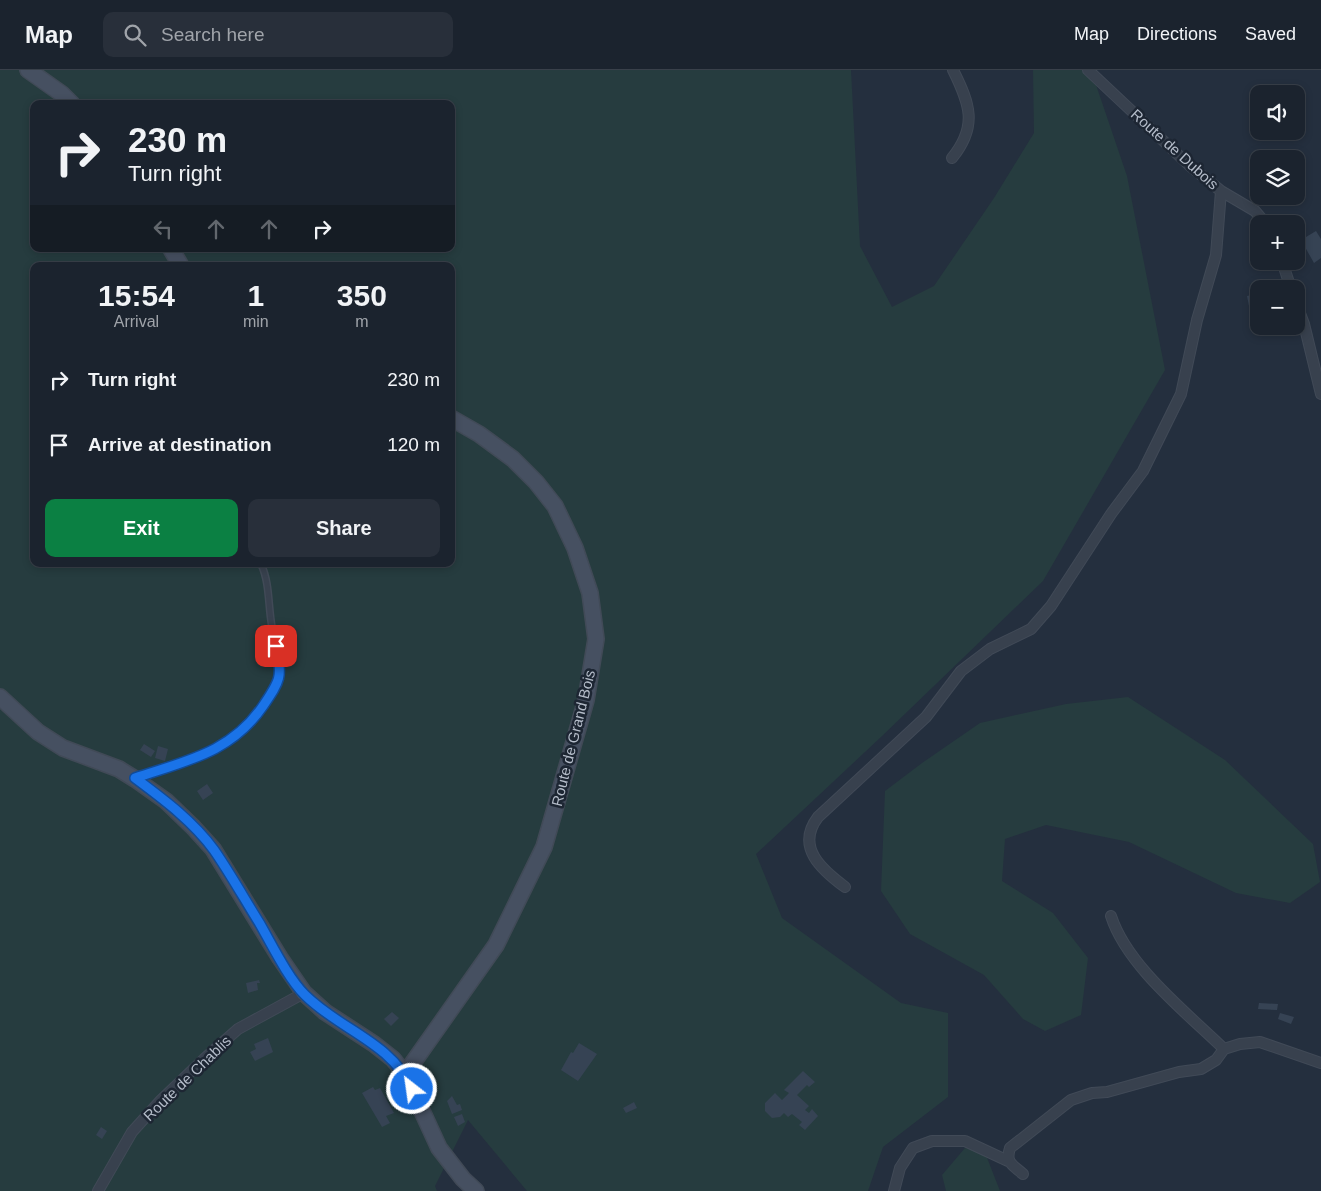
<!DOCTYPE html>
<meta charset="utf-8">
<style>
body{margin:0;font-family:Helvetica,sans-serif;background:#282f3a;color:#f1f3f6;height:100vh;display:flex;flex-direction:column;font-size:19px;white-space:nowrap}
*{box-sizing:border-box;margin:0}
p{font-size:16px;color:#a0a4aa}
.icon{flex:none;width:28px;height:28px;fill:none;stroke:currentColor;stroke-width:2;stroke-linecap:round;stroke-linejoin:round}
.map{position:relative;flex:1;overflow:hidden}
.side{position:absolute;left:30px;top:192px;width:425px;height:305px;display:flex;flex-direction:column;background:#1b232e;border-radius:10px;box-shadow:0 2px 8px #0003,0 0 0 1px #39404a}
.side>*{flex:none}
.top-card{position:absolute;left:30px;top:30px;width:425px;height:152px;border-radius:10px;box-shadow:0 2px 8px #0003,0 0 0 1px #39404a;background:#1b232e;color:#f1f3f6;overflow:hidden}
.controls{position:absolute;left:1250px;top:15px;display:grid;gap:10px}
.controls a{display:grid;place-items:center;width:55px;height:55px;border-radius:10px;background:#1b232e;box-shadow:0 2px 8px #0003,0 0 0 1px #39404a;font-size:25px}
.pin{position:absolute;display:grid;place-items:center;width:42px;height:42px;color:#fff;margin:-21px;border-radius:10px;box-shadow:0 2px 8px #0006}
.me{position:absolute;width:55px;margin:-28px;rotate:330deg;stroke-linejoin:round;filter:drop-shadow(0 0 4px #0008)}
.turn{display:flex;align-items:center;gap:18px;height:105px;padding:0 15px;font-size:22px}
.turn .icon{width:65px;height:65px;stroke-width:2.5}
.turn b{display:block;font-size:35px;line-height:42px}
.lanes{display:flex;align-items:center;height:48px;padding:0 15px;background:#0003;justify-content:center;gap:25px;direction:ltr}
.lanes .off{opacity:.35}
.eta{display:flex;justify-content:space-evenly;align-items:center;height:85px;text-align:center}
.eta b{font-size:30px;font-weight:800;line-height:35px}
.action{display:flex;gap:10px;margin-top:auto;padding:10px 15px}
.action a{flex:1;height:58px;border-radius:10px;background:#0b8043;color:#fff;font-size:20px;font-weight:800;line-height:58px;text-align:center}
.action a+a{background:#282f3a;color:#f1f3f6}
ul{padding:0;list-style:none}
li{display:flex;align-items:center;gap:15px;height:65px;padding:0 15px}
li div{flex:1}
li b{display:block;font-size:19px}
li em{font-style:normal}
header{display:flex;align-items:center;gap:30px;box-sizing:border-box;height:70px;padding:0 25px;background:#1b232e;border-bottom:1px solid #39404a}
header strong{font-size:24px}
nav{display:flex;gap:28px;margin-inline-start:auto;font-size:18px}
.search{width:350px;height:45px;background:#282f3a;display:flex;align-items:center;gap:12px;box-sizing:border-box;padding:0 18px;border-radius:10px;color:#a0a4aa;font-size:19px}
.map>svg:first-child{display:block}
.green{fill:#263c3f;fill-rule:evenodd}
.building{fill:#364354}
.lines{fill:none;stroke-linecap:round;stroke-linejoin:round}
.service-casing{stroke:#414a57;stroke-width:8}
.minor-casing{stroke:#414a57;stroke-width:12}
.secondary-casing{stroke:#414a57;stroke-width:18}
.service{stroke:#38414e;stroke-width:5}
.minor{stroke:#38414e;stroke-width:10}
.secondary{stroke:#465061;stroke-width:15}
.route-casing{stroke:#114b97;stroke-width:12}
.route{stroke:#1a73e8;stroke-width:9}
.labels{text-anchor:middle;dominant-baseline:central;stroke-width:5;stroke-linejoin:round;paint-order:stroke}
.street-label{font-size:15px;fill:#b4bcc9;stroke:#1d2633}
</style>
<header>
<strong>Map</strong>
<div class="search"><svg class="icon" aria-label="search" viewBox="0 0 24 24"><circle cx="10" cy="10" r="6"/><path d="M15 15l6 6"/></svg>Search here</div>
<nav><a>Map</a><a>Directions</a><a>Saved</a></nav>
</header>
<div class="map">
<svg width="1321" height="1121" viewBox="0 0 1321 1121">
<rect width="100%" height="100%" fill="#242f3e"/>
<path class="green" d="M0,0H851L860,176L892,237L934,216L994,128L1034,63L1033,0H1091L1127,106L1165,300L1043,511L881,667L756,784L782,848L901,933L948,943V1027L883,1077L868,1121H527L468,1050L435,1116L437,1121H0ZM34,34H451V179H34ZM34,196H451V494H34Z
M1128,627L1225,690L1313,774L1320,812L1290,833L1236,823L1129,772L1046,755L1005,769L1002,811L1053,843L1088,888L1081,945L1045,961L1023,949L984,905L910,864L881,821L885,721L922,693L980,653L1066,634Z
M965,1078L984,1080L1000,1121H946L942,1105Z"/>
<path class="building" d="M1316,161L1321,169V188L1314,193L1301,170Z
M1257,224L1259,234L1249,236L1247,226Z
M144,674L155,681L151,687L140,680Z
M158,676L168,679L165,691L155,688Z
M207,714L213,723L203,730L197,721Z
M259,910L260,913H257L258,920L248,923L246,913Z
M1259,933L1278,934L1277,940L1258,939Z
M392,942L399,948L391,956L384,949Z
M1280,943L1294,947L1291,954L1278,949Z
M268,968L273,982L255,991L250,982L256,979L254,974Z
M579,973L597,984L578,1011L561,1000L571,982L573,983Z
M803,1001L815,1012L809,1017L807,1015L797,1025L809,1036L805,1040L809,1043L812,1039L818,1046L805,1060L799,1055L802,1052L792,1044L788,1047L784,1043L780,1047L772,1048L765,1041V1033L775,1023L782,1030L789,1023L784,1020Z
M373,1017L375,1020L380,1018L394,1043L386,1046L390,1053L382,1057L362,1023Z
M452,1026L457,1035L460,1034L462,1040L452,1044L447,1031Z
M634,1032L637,1038L626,1043L623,1038Z
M462,1044L465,1052L458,1056L454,1047Z
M101,1057L107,1061L102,1069L96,1065Z"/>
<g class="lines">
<defs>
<path id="service" d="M138,708C192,689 231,682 265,632C273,620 281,610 280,594C280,582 274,569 272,557C268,536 270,513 261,494"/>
<path id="minor" d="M1088,0L1189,95L1221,121L1255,141L1266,154
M952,88C978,56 970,34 953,0
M1282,191L1291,219
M1296,233L1304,254L1321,324
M845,817C822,800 795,777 818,747L926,647L961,601L990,579L1031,559L1051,536L1111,444L1143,401L1181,324L1197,250L1216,185L1221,121
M1111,846C1127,896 1187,943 1224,979
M1023,1104C1013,1095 1005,1093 1010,1078L1071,1030L1092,1023L1107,1022L1179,1002L1201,999L1216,990L1224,979L1240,974L1260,972L1321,993
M98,1121L132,1062L161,1030L204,989L238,959L304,923
M894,1121L900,1098L913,1078L932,1071H965L1008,1091"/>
<path id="secondary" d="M28,0L62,24L72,34
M171,179L181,196
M0,627L38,662L63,678L119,699L135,709L166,731L193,757L213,779L280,888L304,923L325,942L374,974L393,989L405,1004L439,1078L463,1109L476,1121
M405,1004L496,875L544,777L586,630L596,569L590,523L575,478L555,436L536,412L513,389L479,364L451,348"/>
</defs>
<use href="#service" class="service-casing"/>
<use href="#minor" class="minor-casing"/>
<use href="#secondary" class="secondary-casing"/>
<use href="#service" class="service"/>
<use href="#minor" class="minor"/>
<use href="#secondary" class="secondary"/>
</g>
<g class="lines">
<defs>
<path id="route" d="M276,576C283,607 280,611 263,636C231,683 185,691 135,708C163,729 193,751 214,780C230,803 245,830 260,854C272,875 288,908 305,925C340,960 391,972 412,1019"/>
</defs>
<use href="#route" class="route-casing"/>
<use href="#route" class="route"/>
</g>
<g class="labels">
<g class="street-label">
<text transform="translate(1175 79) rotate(42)">Route de Dubois</text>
<text transform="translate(573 668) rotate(-76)">Route de Grand Bois</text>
<text transform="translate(187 1008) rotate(-44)">Route de Chablis</text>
</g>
</g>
</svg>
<div class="controls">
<a><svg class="icon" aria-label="sound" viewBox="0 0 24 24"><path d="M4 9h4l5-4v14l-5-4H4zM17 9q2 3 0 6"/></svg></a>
<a><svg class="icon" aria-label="layers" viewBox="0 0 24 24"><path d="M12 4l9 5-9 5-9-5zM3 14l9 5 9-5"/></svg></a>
<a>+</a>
<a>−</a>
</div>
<div class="pin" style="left:276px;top:576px;background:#d93025"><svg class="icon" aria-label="arrive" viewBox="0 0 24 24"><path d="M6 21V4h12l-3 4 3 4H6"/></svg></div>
<svg class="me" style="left:412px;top:1019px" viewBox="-20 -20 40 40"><circle r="17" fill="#1a73e8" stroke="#fff" stroke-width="3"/><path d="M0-11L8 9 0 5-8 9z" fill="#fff"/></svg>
<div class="top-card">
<div class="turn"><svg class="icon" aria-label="right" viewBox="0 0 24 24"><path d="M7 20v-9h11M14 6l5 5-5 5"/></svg><div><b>230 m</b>Turn right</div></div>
<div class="lanes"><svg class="icon off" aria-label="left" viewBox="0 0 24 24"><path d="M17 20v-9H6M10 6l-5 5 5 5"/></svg><svg class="icon off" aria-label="ahead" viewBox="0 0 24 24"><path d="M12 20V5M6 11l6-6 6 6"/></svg><svg class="icon off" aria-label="ahead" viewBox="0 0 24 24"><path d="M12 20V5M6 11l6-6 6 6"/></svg><svg class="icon" aria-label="right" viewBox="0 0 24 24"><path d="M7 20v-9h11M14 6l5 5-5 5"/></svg></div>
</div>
<section class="side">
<div class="eta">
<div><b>15:54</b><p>Arrival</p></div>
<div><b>1</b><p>min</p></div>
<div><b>350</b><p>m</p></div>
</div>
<ul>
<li><svg class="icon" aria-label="right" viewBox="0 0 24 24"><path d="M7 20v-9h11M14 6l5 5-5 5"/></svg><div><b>Turn right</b></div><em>230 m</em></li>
<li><svg class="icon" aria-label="arrive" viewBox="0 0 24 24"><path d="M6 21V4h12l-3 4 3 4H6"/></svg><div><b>Arrive at destination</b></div><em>120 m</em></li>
</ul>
<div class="action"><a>Exit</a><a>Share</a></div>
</section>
</div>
